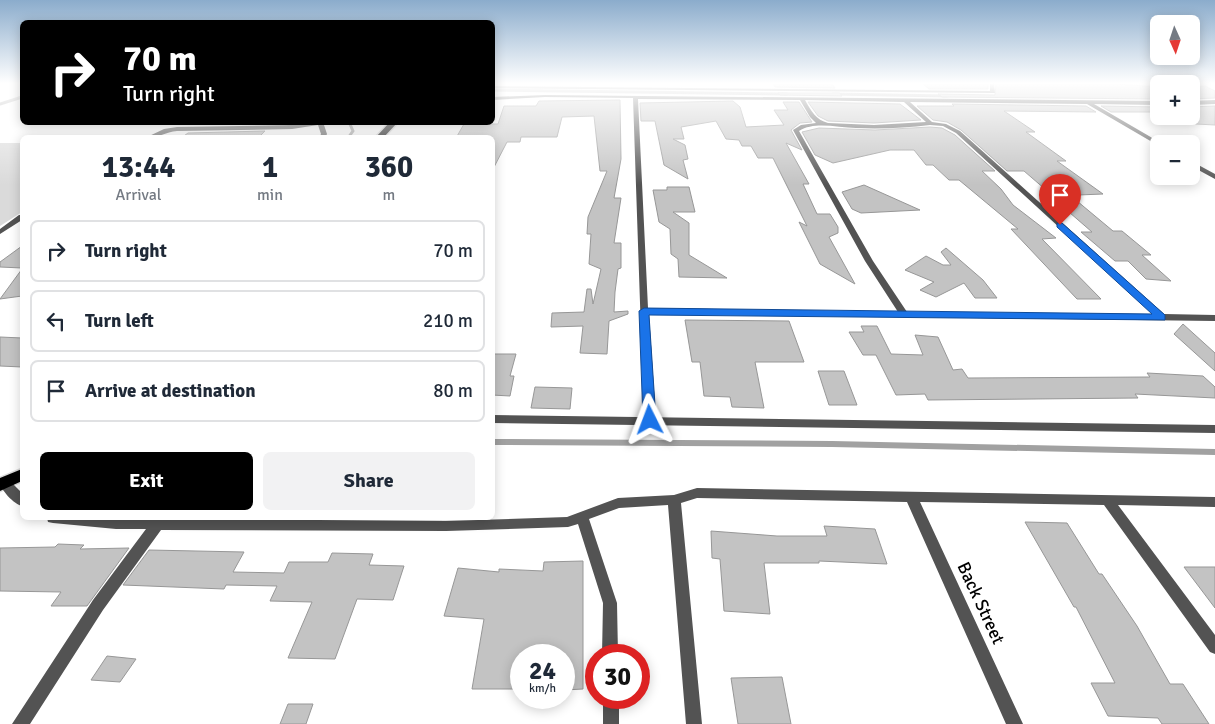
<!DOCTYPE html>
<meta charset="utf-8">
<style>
body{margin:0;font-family:Signika,sans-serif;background:#f2f2f3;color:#1f2937;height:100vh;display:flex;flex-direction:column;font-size:19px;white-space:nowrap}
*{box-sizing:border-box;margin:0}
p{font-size:16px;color:#747a83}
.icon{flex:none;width:28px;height:28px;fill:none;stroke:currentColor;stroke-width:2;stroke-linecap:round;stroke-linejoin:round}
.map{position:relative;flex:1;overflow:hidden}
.details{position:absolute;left:20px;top:135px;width:475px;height:385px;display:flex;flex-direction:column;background:#fff;border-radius:8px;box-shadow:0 2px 12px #0003}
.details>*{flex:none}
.banner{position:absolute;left:20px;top:20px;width:475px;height:105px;border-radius:8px;box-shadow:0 2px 12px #0003;background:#000;color:#fff;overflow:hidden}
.needle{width:32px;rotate:177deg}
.buttons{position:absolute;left:1150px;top:15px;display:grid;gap:10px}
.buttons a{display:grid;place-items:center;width:50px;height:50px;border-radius:8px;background:#fff;box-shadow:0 2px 12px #0003;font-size:25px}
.speed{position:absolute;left:510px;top:644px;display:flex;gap:10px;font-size:25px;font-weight:700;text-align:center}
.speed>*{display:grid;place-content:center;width:65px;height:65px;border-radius:50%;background:#fff;box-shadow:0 2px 12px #0003;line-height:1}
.speed small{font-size:12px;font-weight:400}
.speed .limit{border:8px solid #d22;background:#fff;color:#111}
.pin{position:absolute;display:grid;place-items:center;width:42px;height:42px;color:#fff;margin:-51px -21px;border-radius:50% 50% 50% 0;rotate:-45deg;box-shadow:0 0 5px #0007}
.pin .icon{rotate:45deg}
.me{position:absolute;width:55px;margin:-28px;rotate:357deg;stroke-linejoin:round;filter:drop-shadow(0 0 4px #0008)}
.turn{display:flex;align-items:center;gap:18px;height:105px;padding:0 20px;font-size:22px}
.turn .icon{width:65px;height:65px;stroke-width:2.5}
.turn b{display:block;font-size:35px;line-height:42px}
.eta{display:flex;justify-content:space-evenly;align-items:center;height:85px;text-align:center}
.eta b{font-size:30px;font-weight:700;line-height:35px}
.button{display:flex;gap:10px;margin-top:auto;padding:10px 20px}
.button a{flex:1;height:58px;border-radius:8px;background:#000;color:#fff;font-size:20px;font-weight:700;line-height:58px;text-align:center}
.button a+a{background:#f2f2f3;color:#1f2937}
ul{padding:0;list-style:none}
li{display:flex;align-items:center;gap:15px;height:62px;margin:0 10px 8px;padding:0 10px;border:2px solid #e0e1e3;border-radius:8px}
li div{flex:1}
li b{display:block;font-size:19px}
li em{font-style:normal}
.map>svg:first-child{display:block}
.green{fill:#dadada}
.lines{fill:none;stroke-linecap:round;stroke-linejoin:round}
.stream-far1{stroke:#a1a1a1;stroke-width:3}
.stream{stroke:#a1a1a1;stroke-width:6}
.building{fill:#c3c3c3;stroke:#979797}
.primary-casing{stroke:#dbdbdb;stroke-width:3}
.minor{fill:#535353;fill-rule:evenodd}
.tertiary{fill:#535353;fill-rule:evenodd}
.primary{fill:#000;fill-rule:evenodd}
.route{fill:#1a73e8;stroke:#114b97}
.labels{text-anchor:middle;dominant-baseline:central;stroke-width:5;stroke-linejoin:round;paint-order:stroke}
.near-street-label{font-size:18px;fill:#000;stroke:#fff}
</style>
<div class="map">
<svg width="1215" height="724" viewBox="0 0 1215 724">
<rect width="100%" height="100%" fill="#fff"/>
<path class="green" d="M0,143H22V212L0,226Z"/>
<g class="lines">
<path class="stream-far1" d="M492,90L787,94
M833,94L947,96
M0,104L22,97
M348,138L353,131L349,122"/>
<path class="stream" d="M492,442L832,444L1215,452"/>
</g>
<path class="building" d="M966,83H988V89H929L923,84Z
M996,83H1102L1159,87V99L942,97L938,94L995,95Z
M773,84H832L835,88L775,87Z
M1205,86L1215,91V98L1191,99V87Z
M778,93H840L842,96L780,95Z
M620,100L621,159L614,198H621L614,243H621V268L618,269L615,292L614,312L628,311V314L609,321L607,354L580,353L583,326L551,327L552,313L584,312L587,289H591L593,304L601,269L589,264L591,234H587L588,217L607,171H600L594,116L562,117L557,137H521L520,142H507L492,171V138H456L464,124H498L504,106H536L539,101Z
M733,101L740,107L746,127L784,125L774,110H788L783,102H799L812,122L800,123L791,130L802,150L786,143L809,184H803L817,214H830L838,227V233L829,237L855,284L820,264L799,222L807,226L773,158H758L751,146H742L739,140L726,139L716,121L681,127L684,139H673L685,145L688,159L683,160L688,179L664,165L655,121H641L640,103Z
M808,102L900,104L921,120L874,123L828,121L818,116Z
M952,104L1086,106L1096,112L1004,111L1035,132H1026L1066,161H1057L1103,194L1053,196L1024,171H1007L961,130L947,122L933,120L917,106H954Z
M1101,106L1159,107V112H1111Z
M1215,106V125L1196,124L1191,122V107Z
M930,127L942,128L955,135L995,171H982L1001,189L1013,205L1056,238L1042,239L1101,299H1077L1011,229H1018L959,180H949L933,165H926L914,150H890L833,163L815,155L802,132L819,128L875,130Z
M265,131L258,138H181L188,133Z
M864,185L920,210L861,213L852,209L842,192Z
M667,187H689L695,212H673L689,223V255L727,278L679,277L678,259L671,254L670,229L659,222L653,190H667Z
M1071,196L1113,231H1122L1151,255H1142L1171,281L1146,279L1128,261H1115L1081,232H1092L1062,206Z
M22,246V268L0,267V262Z
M946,248L983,280L997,298H975L964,283L936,297L920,290L934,282L905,270L926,256L943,265H951L941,252Z
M22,269V296L0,299Z
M685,320L789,321L804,362H755L764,408L732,407L730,397L704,396L700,362H692Z
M1183,324L1215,353V371L1174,334Z
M861,326H877L891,354L923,355L915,335L938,337L953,370L962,369L968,378L1150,377L1147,373L1203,376L1215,387V398L1135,394L1138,398L928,400L925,394L896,395L876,355H863L849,332H864Z
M0,337L22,338V367L0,366Z
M492,354H516L510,376H514L510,396L492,395Z
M818,371H844L857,405H829Z
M535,387L572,388L570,409L531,408Z
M1025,522L1067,523L1099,574H1102L1137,626L1170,684H1183L1209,724H1162L1158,718L1108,716L1091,683H1115L1076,607H1074Z
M824,526L875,529L887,564L819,561V563H764L770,614L724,611L720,559L712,558L711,531L777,536H827Z
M58,544L84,545L80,549L129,548L87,606H51L61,592L0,591V548L55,547Z
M149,550L244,552L233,572L284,573L289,562H328L332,553L373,554L369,565L404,566L393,600L357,599L335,659L288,658L312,602L270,601L277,586L226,585L224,589L123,585Z
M583,561V689L564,690V655H521L518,689H472L484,619L444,616L458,568L499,572V569L543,571L544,562Z
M1184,567H1215V608Z
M107,656L136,659L120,682L91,680Z
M782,677L791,724H738L731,678Z
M288,704H313L306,724H280Z"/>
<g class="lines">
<defs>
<path id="primary" d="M390,122H398L383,138H375Z
M22,469V481L0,491V478Z"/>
</defs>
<use href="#primary" class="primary-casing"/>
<path class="minor" d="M990,83H994L995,93L492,88V86L990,91Z
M545,95L1159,101V105L1094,104L1161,143L1159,146L1087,104L910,102L932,122L946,124L960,131L1164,314L1215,315V321L649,314L656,420L654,423H646L644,420L633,98L545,97L492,100V97ZM638,99L800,100L810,117L816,123L801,125L793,130L865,261L898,312L648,308ZM805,100L904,102L926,122L874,125L828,123C816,120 811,111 805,100ZM930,125L943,126L956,133L1154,314L907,312L873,261L799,131C815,121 838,128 856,128C881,129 906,128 930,125Z
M1215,100V104L1191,105V101Z
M311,122H323L327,134L325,138H319L321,134L318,125L292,129L177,131C166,132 157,138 145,138L164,129L177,127L292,125Z
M1191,161L1215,174V179L1191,166Z
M19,215H22V220L0,234V229Z
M5,478L9,480L22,493V506C14,504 0,490 0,481Z
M697,488L1215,497V507L1118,505L1215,635V654L1210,652L1104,505L920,502L1023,724H1006L907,502L697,498L681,503L702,724H686L668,505L619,508L589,519L617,603L618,655H602L603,603L578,524L568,527L446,531L161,530L103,610L30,724H12L93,600L146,529H116L53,523L48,522L47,518L446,521L567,517L618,498L674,495Z
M603,698H619V724H603Z"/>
<path class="tertiary" d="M492,415L1215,425V433L492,423Z"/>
<use href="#primary" class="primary"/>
</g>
<linearGradient id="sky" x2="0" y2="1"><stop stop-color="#8baccc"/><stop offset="0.45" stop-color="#fff"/><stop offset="1" stop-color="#fff" stop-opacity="0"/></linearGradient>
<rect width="1215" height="185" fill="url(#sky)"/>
<path class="route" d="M1057,223H1062L1165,315V320L649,315L656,420L650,424L643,420L639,311L644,308L1152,314L1057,227Z"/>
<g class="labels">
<g class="near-street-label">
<text transform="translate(981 603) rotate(65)">Back Street</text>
</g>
</g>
</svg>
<div class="buttons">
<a><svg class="needle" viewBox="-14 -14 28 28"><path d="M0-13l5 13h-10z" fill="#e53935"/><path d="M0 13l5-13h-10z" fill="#747a83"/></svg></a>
<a>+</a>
<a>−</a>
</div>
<div class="speed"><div>24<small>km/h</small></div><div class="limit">30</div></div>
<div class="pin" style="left:1060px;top:225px;background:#d93025"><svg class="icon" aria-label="arrive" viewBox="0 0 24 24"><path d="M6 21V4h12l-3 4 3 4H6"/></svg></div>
<svg class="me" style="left:650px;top:420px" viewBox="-20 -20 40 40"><path d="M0-17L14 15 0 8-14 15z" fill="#1a73e8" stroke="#fff" stroke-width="4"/></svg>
<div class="banner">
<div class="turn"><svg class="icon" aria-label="right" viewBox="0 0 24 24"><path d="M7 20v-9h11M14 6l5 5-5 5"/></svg><div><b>70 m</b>Turn right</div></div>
</div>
<section class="details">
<div class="eta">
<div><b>13:44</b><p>Arrival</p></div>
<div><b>1</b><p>min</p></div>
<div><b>360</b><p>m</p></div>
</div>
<ul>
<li><svg class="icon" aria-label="right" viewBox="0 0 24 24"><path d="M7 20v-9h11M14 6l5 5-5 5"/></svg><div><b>Turn right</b></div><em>70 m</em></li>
<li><svg class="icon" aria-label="left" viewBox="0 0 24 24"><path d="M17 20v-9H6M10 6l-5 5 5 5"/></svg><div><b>Turn left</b></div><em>210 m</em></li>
<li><svg class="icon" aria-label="arrive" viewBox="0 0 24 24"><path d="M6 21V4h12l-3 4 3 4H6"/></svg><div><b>Arrive at destination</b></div><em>80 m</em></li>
</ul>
<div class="button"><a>Exit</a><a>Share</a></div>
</section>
</div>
